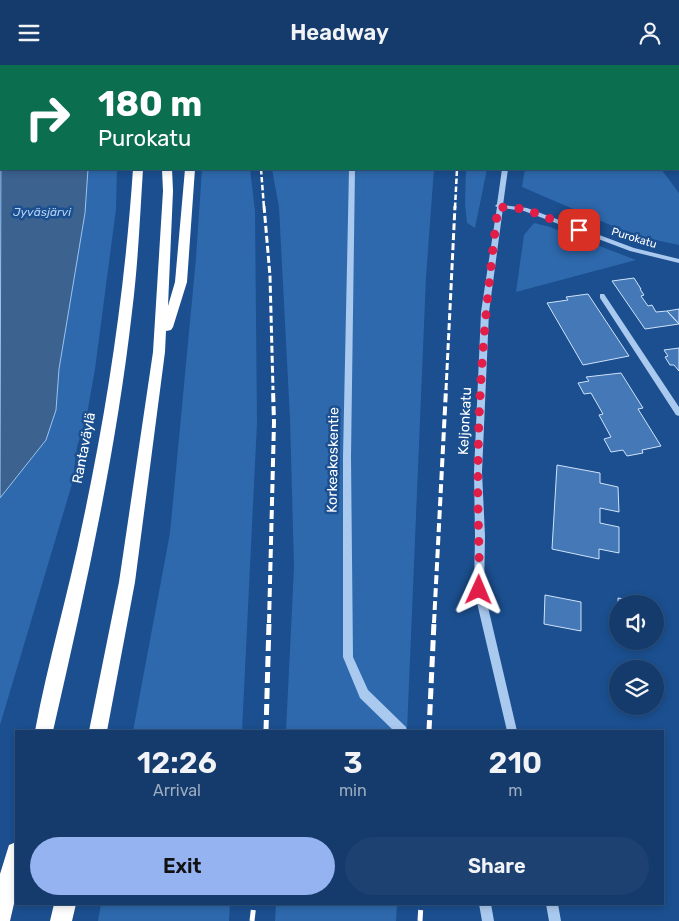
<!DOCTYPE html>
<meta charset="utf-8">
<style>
body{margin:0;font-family:Rubik,sans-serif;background:#1d4271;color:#f1f3f6;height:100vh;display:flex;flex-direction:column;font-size:19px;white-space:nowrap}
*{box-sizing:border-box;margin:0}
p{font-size:16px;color:#9dadc1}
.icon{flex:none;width:28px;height:28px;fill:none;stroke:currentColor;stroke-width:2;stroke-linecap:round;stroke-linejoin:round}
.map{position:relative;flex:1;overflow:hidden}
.details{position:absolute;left:15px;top:665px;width:649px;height:175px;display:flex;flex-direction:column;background:#143b6b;border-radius:0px;box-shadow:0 2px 8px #0003,0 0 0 1px #33557e}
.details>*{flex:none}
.banner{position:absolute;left:0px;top:0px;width:680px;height:105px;box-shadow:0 2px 8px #0003,0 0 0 1px #33557e;background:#0b6e4f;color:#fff;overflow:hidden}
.fabs{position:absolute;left:609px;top:530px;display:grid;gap:10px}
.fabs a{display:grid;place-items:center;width:55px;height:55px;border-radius:50%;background:#143b6b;box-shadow:0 2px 8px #0003,0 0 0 1px #33557e;font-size:25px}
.pin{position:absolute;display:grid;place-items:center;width:42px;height:42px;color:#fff;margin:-21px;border-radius:10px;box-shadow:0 2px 8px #0006}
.me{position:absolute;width:55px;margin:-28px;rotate:1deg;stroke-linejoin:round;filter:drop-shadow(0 0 4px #0008)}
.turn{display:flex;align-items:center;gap:18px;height:105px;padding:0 15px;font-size:22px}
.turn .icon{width:65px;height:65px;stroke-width:2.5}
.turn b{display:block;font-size:35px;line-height:42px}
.eta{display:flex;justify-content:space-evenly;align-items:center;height:85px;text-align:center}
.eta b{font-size:30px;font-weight:600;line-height:35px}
.primary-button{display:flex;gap:10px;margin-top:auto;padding:10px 15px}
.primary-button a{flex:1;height:58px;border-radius:30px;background:#95b2f1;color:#111;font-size:20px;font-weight:600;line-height:58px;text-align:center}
.primary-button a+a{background:#1d4271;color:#f1f3f6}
header{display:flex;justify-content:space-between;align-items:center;height:65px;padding:0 15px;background:#143b6b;font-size:22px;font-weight:600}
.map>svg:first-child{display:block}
.green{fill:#2e69ad}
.water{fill:#3c6290;stroke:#9cc4f0}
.building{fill:#4478b7;stroke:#cfe3fa}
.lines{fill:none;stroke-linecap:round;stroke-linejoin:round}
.minor{fill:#a9c9ee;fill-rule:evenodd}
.highway{fill:#fff;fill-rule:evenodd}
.rail-far3{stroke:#fff;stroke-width:2.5;stroke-dasharray:5.5 2.5;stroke-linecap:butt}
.rail-far2{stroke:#fff;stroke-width:3;stroke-dasharray:7 3;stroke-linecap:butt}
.rail-far1{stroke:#fff;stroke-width:4;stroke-dasharray:9 4;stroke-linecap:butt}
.rail{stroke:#fff;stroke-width:5;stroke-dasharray:11 5;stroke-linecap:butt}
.route{stroke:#e11d48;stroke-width:9;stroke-dasharray:0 16.2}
.labels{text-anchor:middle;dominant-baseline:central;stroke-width:5;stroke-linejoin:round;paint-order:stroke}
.far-street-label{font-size:11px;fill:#fff;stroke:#1b4f8f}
.far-water-label{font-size:12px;font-style:italic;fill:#b5d3f5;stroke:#1b4f8f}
.street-label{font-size:14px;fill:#fff;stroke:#1b4f8f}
</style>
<header><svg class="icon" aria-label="menu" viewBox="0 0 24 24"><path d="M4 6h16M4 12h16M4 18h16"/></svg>Headway<svg class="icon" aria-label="person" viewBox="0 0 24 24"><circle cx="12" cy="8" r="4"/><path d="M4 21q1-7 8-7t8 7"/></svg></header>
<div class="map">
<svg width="679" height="856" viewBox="0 0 679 856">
<rect width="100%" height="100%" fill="#1b4f8f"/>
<path class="green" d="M251,0H443V1Z
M88,104H117L116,144L95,304L87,349L77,382L72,419L0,660V433L46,375L56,345L59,304L85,148Z
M202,104H250L255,146L257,358L242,666H133L170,468L196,193Z
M272,104H434L426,212L407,666H286L294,502L290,354L279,142Z
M466,104H487L475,163L467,158L465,139Z
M525,104H661L679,128V180L636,171L522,122Z
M534,158L550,162L636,195L516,227L524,170Z
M101,839H230L229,856H98Z
M276,839H397L396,856H275Z"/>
<path class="water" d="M1,58V104H88L85,148L59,304L56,345L46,375L0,433Z"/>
<path class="building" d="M634,213L641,224H640L644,230L641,231L648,241L652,240L656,247L667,246L679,259L645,264L612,216Z
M588,229L629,291L583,300L547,238L568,235L566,232Z
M679,244V259L667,246Z
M679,283V306L674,300H670L665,292L668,291L664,285Z
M621,308L643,343L638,344L661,381L642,385L643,388L627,391L623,385L611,387L604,374L611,372L599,350L603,349L591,328L584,329L578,318L589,316L586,312Z
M557,400L600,408V418L618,422L619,447L600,443V458L619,462V488L599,484V494L552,484Z
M545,530L581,537V566L544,559Z
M618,533L642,537V539H618Z"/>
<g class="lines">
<path class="minor" d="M353,0H357V1H353Z
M521,0H525V1H521Z
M349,104H355L351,392L353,592L368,625L406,662L407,666H394L360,633L343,592V392Z
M502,104H508L503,140L527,143L634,183L679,194V198L630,186L524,146L503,143L489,247L482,407L485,471L484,525L517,666H507L474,525L475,471L474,407L481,247L497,142L495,141L497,139Z
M600,229H604L679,342V351L676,350L600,233Z
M479,839H491L494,856H482Z
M546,839H558L561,856H549Z"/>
<path class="highway" d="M115,0H123L124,1H116Z
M133,0H141V1H133Z
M158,0H166V1H158Z
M198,0H206V1H198Z
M133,104H143C140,152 138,199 132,247C116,388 85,527 53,666H35C48,596 69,526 83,456C108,339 125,223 133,104Z
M162,104H172L173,126L168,241L175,217L185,104H195L187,217L173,262L171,265L166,266L165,287L135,517L107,666H89L119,517L153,287L163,126Z
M16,777V830L10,856H0V809L9,780Z
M54,839H76L72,856H50Z"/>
<path class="rail-far3" d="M261,104L264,143
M455,143L457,104"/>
<path class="rail-far2" d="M264,141L270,211L273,325
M446,325L455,141"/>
<path class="rail-far1" d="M269,558L274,357L273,324
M434,558L446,324"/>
<path class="rail" d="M266,666L269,557
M429,666L434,557
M252,856L254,839
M420,856L421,839"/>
</g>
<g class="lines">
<path class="route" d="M479,525C480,485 477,446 478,407C478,318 487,230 498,142L525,144L579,165"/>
</g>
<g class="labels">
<g class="far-street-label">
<text transform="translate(634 173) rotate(17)">Purokatu</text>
</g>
<g class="far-water-label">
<text x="42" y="147">Jyväsjärvi</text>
</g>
<g class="street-label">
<text transform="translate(465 356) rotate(-87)">Keljonkatu</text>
<text transform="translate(84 383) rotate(-79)">Rantaväylä</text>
<text transform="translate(333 395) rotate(-89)">Korkeakoskentie</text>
</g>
</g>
</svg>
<div class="fabs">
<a><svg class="icon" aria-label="sound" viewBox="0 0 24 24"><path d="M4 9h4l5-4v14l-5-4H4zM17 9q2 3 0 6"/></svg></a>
<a><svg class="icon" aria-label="layers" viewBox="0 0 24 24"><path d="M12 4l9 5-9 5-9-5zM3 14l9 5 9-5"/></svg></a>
</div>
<div class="pin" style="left:579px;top:165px;background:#d93025"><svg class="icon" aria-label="arrive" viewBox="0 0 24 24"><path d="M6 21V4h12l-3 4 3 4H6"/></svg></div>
<svg class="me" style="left:479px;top:525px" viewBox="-20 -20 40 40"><path d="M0-17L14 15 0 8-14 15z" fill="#e11d48" stroke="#fff" stroke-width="4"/></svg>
<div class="banner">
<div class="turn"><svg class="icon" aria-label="right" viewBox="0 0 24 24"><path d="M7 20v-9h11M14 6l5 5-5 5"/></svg><div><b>180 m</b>Purokatu</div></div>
</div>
<section class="details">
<div class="eta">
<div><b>12:26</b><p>Arrival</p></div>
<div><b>3</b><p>min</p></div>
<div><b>210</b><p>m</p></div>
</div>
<div class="primary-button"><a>Exit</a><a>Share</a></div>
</section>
</div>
